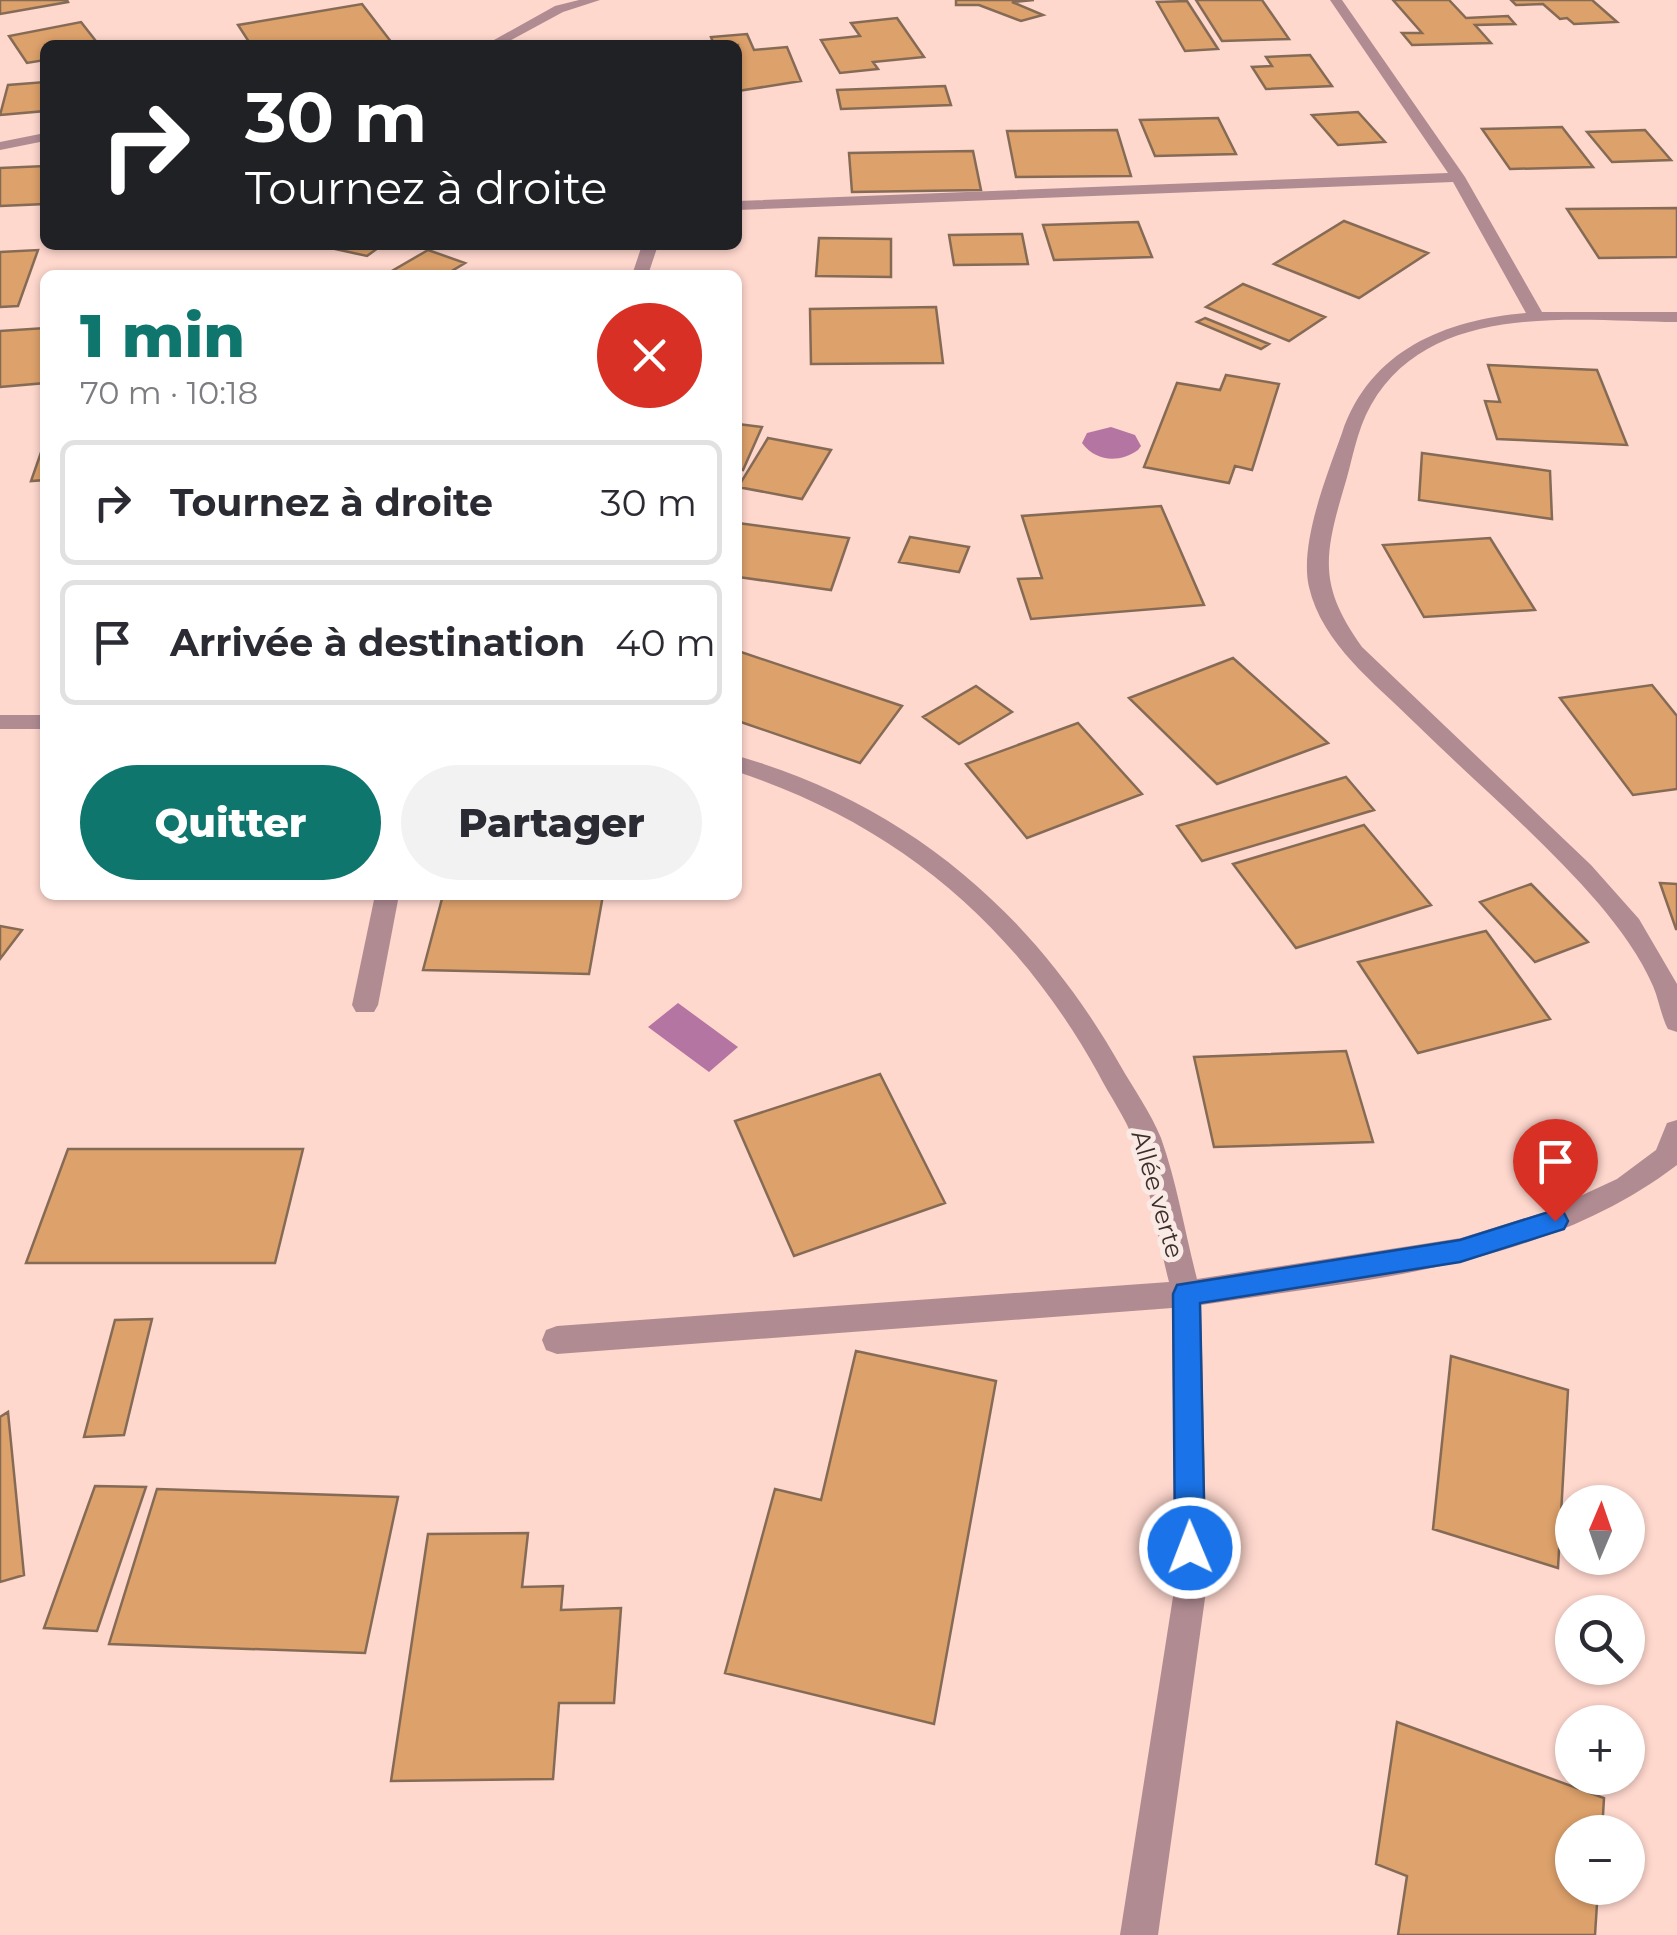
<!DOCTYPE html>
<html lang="fr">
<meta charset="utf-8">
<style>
body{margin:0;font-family:Montserrat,sans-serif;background:#f2f2f3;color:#2b2b33;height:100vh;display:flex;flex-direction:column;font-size:38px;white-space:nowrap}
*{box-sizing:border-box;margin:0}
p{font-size:32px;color:#7c7c81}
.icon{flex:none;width:55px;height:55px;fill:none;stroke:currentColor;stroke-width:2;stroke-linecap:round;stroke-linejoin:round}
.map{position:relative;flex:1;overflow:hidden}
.side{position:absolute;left:40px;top:270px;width:702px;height:630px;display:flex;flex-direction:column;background:#fff;border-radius:15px;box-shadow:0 2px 8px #0004}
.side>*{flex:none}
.banner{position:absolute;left:40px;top:40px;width:702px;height:210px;border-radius:15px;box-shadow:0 2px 8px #0004;background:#202124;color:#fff;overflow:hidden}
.needle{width:65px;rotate:2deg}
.controls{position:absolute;left:1555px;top:1485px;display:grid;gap:20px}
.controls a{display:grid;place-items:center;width:90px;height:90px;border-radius:50%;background:#fff;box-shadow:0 2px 8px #0004;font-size:50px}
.pin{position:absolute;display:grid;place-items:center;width:85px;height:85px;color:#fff;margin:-102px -42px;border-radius:50% 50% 50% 0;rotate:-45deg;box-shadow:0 0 10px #0007}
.pin .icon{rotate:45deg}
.me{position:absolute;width:110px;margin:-55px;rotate:359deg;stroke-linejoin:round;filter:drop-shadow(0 0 8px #0008)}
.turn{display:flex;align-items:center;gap:35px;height:210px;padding:0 40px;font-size:45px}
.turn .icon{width:130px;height:130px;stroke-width:2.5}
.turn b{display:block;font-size:70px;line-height:85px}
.round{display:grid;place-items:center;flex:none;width:105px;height:105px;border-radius:52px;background:#f2f2f3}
.headline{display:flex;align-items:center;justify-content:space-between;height:170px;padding:0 40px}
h1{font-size:60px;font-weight:800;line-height:75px;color:#0f766e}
.action{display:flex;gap:20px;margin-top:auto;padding:20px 40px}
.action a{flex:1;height:115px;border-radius:60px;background:#0f766e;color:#fff;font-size:40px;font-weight:800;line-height:115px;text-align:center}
.action a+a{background:#f2f2f3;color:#2b2b33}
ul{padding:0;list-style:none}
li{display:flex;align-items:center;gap:30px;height:125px;margin:0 20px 15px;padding:0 20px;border:5px solid #e1e1e2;border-radius:15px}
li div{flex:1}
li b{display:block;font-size:38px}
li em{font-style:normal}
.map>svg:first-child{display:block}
.water{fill:#b575a2}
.building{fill:#dda16b;stroke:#856b56;stroke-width:2.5}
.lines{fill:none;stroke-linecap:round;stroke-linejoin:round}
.minor{fill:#b08b92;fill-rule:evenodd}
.route{fill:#1a73e8;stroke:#114b97;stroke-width:2.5}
.labels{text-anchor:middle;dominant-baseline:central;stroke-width:10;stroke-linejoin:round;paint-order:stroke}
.street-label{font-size:25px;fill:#3c2e2a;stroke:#faeae6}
</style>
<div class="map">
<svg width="1677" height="1935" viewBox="0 0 1677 1935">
<rect width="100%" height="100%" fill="#fed7cd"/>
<path class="water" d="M1111,427L1135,435L1141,446L1138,450C1120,463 1096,462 1082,443L1087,433Z
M678,1003L738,1047L709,1072L648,1027Z"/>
<path class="building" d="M0,0H67L68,2L0,14Z
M956,0H1034L1012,2L1043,15L1021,21L979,5H956Z
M1196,0H1262L1289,39L1222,41Z
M1393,0H1449L1466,18L1508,16L1515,24L1475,25L1491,43L1412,45L1402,33H1422Z
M1511,0H1592L1617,22L1574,24L1567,18L1560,19L1543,4L1516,5Z
M1187,1L1218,49L1185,51L1157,2Z
M362,4L392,43L251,45L238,25Z
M897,18L924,57L873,62L878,69L840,73L821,40L860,36L851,23Z
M81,22L99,45H45V60L27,63L9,36Z
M747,34L754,50L787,47L801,81L738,91V45H714L711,37Z
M1310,55L1332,86L1266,89L1252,67L1272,66L1266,57Z
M45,82V111L0,115L8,85Z
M945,86L951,105L841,109L837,90Z
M1358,112L1385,142L1338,145L1312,115Z
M1218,118L1236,154L1155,156L1140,120Z
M1562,127L1593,167L1510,169L1482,129Z
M1117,130L1131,176L1016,177L1007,131Z
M1645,130L1671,160L1612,162L1587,132Z
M973,151L981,190L852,192L849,153Z
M45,166V204L0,206V168Z
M1677,208V257L1599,258L1567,209Z
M1344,221L1428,253L1359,298L1274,264Z
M1138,222L1152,257L1054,260L1043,225Z
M1022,234L1028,264L954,265L949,235Z
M819,238L891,239V277L816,276Z
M317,245H382L367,256Z
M38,250L18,306L0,307V252Z
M428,250L465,263L445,275H385Z
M1243,284L1325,317L1289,341L1206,307Z
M936,307L943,363L811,364L810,309Z
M1205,318L1269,344L1261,349L1197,322Z
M45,328V383L0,387V331Z
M1488,365L1597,370L1627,445L1497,439L1485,401L1500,402Z
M1226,375L1279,384L1252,470L1235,466L1229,483L1144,467L1177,383L1220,390Z
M738,424L762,427L743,470L738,469Z
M768,438L831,450L802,499L738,487Z
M45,441V480L31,481Z
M1422,453L1550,471L1552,519L1419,500Z
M1161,506L1204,605L1031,619L1018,579L1042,578L1022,516Z
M738,523L849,538L831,590L738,577Z
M910,537L969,547L959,572L899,562Z
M1490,538L1535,610L1424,617L1383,545Z
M738,651L902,706L860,763L738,721Z
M1233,658L1328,743L1217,784L1129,698Z
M1652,685L1677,716V789L1633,795L1560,698Z
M976,686L1012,712L959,744L923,717Z
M1078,723L1142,794L1027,838L966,764Z
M1346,777L1374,810L1202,861L1177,826Z
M1364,825L1431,905L1296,948L1233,864Z
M1660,883L1677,884V929H1676Z
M1531,884L1588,942L1535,962L1480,902Z
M443,895H603L589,974L423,970Z
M0,926L22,930L0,959Z
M1486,931L1550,1019L1418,1053L1358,962Z
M1346,1051L1373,1142L1214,1147L1194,1057Z
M880,1074L945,1203L794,1256L735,1121Z
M68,1149H303L275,1263H26Z
M152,1319L124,1435L84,1437L115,1320Z
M856,1351L996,1381L934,1724L725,1673L775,1489L821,1500Z
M1451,1356L1568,1390L1558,1568L1433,1529Z
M8,1412L24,1575L0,1582V1417Z
M95,1486L146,1487L97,1631L44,1628Z
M157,1489L398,1497L365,1653L109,1644Z
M528,1533L522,1587L563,1586L561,1610L621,1608L614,1703H559L553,1779L391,1781L428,1534Z
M1397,1722L1604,1798L1602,1832H1572V1888H1598L1595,1935H1398L1407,1876L1376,1864Z"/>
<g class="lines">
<path class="minor" d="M579,0H600L563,12L502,45H485L555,6Z
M1330,0H1342L1465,177L1542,312H1677V322C1575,321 1431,300 1371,405C1356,431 1352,463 1343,491C1323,559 1320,588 1362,647L1591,865L1639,919L1677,984V1032L1668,1029C1661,1016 1659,1000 1653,986C1640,956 1620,929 1599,904C1543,839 1476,783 1415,723C1376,684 1322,644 1309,587C1299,544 1327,475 1342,433C1370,350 1445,320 1526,313L1453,182L738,210V201L1448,173Z
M45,133V141L0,150V142Z
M642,245H658L648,275H632Z
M0,715H45V729H0Z
M738,756C908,805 1033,912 1120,1065C1133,1088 1151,1113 1161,1138C1177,1183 1185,1233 1197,1279L1461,1238L1548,1211L1617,1179L1656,1150L1667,1123L1677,1120V1165C1540,1269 1364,1279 1201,1305L1207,1584L1158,1935H1120L1175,1584L1172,1308L557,1354L546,1350L542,1340L546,1330L557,1326L1169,1282C1157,1236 1150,1185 1134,1141C1126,1118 1109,1095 1098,1073C1016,925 898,825 738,772Z
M375,895H399L378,1005L374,1012H356L352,1005Z"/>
</g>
<path class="route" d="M1555,1210L1564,1213L1568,1221L1564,1229L1460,1262L1200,1303L1205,1548L1200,1558L1190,1562L1180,1558L1175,1548L1173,1294L1177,1285L1460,1240Z"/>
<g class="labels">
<g class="street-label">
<text transform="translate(1158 1194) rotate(74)">Allée verte</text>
</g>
</g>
</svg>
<div class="controls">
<a><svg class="needle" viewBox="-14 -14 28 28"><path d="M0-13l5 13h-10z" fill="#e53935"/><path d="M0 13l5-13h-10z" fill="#7c7c81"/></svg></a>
<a><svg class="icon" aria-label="search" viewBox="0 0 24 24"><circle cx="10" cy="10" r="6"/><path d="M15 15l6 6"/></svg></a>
<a>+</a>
<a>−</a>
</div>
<div class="pin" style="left:1555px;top:1221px;background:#d93025"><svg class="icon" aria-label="arrive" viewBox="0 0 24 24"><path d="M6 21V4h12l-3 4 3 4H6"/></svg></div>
<svg class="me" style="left:1190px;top:1548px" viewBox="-20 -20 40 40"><circle r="17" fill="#1a73e8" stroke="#fff" stroke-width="3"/><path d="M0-11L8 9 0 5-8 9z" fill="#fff"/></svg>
<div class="banner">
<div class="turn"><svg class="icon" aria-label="right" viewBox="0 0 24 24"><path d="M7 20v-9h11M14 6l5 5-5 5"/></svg><div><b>30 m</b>Tournez à droite</div></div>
</div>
<section class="side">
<div class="headline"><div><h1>1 min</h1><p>70 m · 10:18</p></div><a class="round" style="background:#d93025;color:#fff"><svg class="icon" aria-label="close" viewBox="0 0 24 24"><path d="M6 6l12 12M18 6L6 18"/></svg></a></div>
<ul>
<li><svg class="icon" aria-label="right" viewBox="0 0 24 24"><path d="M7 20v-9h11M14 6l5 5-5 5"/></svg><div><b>Tournez à droite</b></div><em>30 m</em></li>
<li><svg class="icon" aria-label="arrive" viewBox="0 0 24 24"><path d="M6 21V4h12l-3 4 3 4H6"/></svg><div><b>Arrivée à destination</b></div><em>40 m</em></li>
</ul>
<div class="action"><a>Quitter</a><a>Partager</a></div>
</section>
</div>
